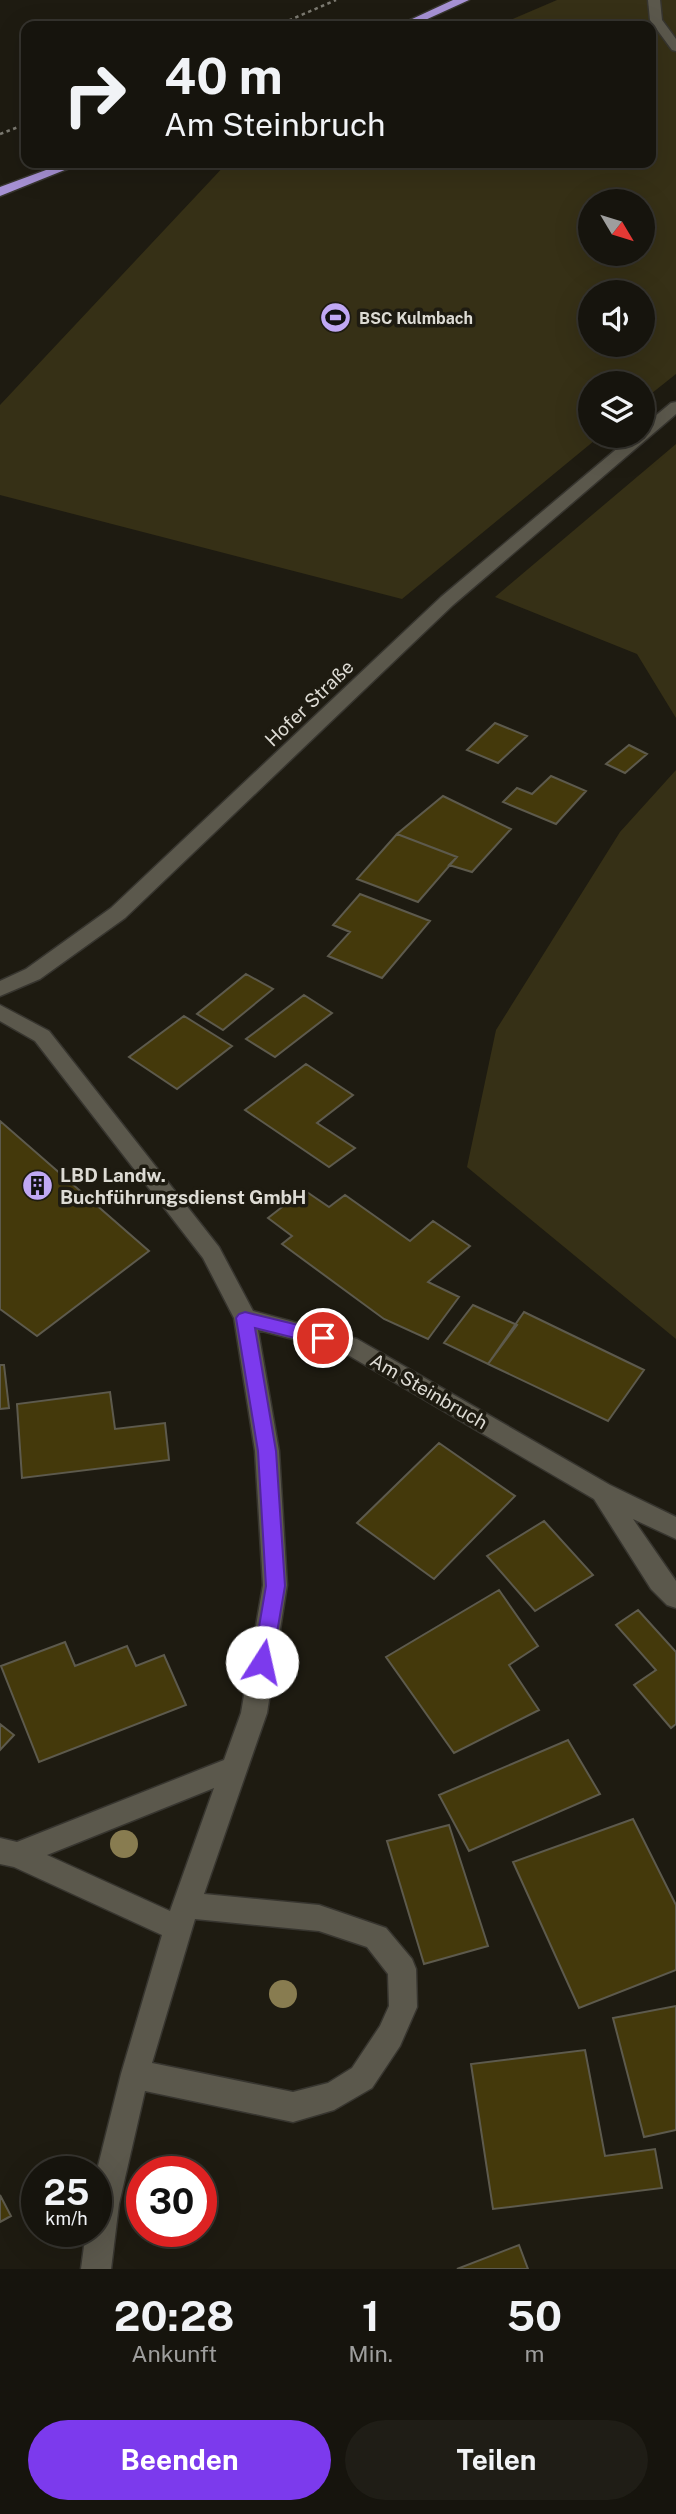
<!DOCTYPE html>
<html lang="de">
<meta charset="utf-8">
<style>
body{margin:0;font-family:"Public Sans",sans-serif;background:#1f1d16;color:#f1f3f6;height:100vh;display:flex;flex-direction:column;font-size:26px;white-space:nowrap}
*{box-sizing:border-box;margin:0}
p{font-size:23px;color:#9e9e9d}
.icon{flex:none;width:38px;height:38px;fill:none;stroke:currentColor;stroke-width:2;stroke-linecap:round;stroke-linejoin:round}
.map{position:relative;height:2269px;overflow:hidden}
.drawer{display:flex;flex-direction:column;background:#16140d;flex:1}
.drawer>*{flex:none}
.guide{position:absolute;left:21px;top:21px;width:635px;height:147px;border-radius:14px;box-shadow:0 7px 28px #0002,0 0 0 2px #35332e;background:#16140d;color:#f1f3f6;overflow:hidden}
.needle{width:46px;rotate:128deg}
.tools{position:absolute;left:578px;top:189px;display:grid;gap:14px}
.tools a{display:grid;place-items:center;width:77px;height:77px;border-radius:50%;background:#16140d;box-shadow:0 7px 28px #0002,0 0 0 2px #35332e;font-size:35px}
.speed{position:absolute;left:21px;top:2156px;display:flex;gap:14px;font-size:35px;font-weight:700;text-align:center}
.speed>*{display:grid;place-content:center;width:91px;height:91px;border-radius:50%;background:#16140d;box-shadow:0 7px 28px #0002,0 0 0 2px #35332e;line-height:1}
.speed small{font-size:18px;font-weight:400}
.speed .limit{border:10px solid #d22;background:#fff;color:#111}
.pin{position:absolute;display:grid;place-items:center;width:60px;height:60px;color:#fff;margin:-30px;border:4px solid #fff;border-radius:50%;box-shadow:0 2px 7px #0007}
.me{position:absolute;width:77px;margin:-38px;rotate:10deg;stroke-linejoin:round;filter:drop-shadow(0 0 5px #0008)}
.turn{display:flex;align-items:center;gap:24px;height:147px;padding:0 28px;font-size:32px}
.turn .icon{width:91px;height:91px;stroke-width:2.5}
.turn b{display:block;font-size:49px;line-height:60px}
.eta{display:flex;justify-content:space-evenly;align-items:center;height:119px;text-align:center}
.eta b{font-size:42px;font-weight:700;line-height:49px}
.action{display:flex;gap:14px;margin-top:auto;padding:14px 28px}
.action a{flex:1;height:80px;border-radius:42px;background:#7c3aed;color:#fff;font-size:28px;font-weight:700;line-height:80px;text-align:center}
.action a+a{background:#1f1d16;color:#f1f3f6}
.map>svg:first-child{display:block}
.green{fill:#363016;fill-rule:evenodd}
.building{fill:#44390b;stroke:#5d5a4d;stroke-width:2}
.lines{fill:none;stroke-linecap:round;stroke-linejoin:round}
.minor-casing{stroke:#37352f;stroke-width:3}
.highway-casing{stroke:#37352f;stroke-width:3}
.path{stroke:#7c7a71;stroke-width:2.5;stroke-dasharray:3.5 3.5;stroke-linecap:butt}
.minor{fill:#5b584c;fill-rule:evenodd}
.highway{fill:#a691d4;fill-rule:evenodd}
.tree{fill:#887c50}
.route{fill:#7c3aed;stroke:#51269a;stroke-width:2}
.labels{text-anchor:middle;dominant-baseline:central;stroke-width:7;stroke-linejoin:round;paint-order:stroke}
.far-poi-label{font-size:16px;font-weight:bold;fill:#dddbd4;stroke:#1e1b11;text-anchor:start}
.street-label{font-size:19px;fill:#dddbd4;stroke:#1e1b11}
.poi-label{font-size:19px;font-weight:bold;fill:#dddbd4;stroke:#1e1b11;text-anchor:start}
</style>
<div class="map">
<svg width="676" height="2269" viewBox="0 0 676 2269">
<rect width="100%" height="100%" fill="#1e1b11"/>
<path class="green" d="M557,0H676V374L642,401V383H590V436H600L402,599L0,495V405L227,163H651V26H496ZM590,201H642V254H590ZM590,292H642V345H590Z
M676,444V718L637,654L495,597Z
M676,770V1339L467,1167L496,1030L620,832Z"/>
<path class="building" d="M495,723L527,736L498,763L467,750Z
M629,745L647,754L625,773L606,764Z
M551,776L586,791L556,824L503,802L517,788L532,794Z
M443,796L511,829L472,872L449,865L457,857L397,834Z
M397,834L457,857L418,902L357,879Z
M360,894L430,921L382,978L328,956L350,932L333,925Z
M246,974L273,989L223,1030L197,1014Z
M304,995L332,1013L275,1057L246,1039Z
M184,1016L232,1046L177,1089L129,1057Z
M306,1064L353,1095L317,1123L355,1148L329,1167L245,1110Z
M0,1121L149,1251L37,1336L0,1309Z
M304,1190L329,1207L345,1195L410,1241L433,1221L470,1246L428,1282L459,1297L428,1339L384,1319L282,1244L292,1236L268,1218Z
M473,1305L517,1325L488,1364L444,1343Z
M524,1312L644,1370L608,1421L488,1364Z
M0,1365H4L9,1408L0,1409Z
M110,1392L115,1429L165,1423L169,1460L22,1478L17,1404Z
M439,1443L515,1496L434,1579L357,1523Z
M544,1521L593,1575L535,1611L487,1556Z
M499,1590L538,1646L509,1665L539,1710L454,1753L386,1657Z
M638,1610L676,1652V1724L671,1728L634,1685L656,1670L616,1625Z
M65,1642L75,1666L127,1646L136,1666L164,1655L186,1705L39,1762L1,1666Z
M0,1724L14,1735L0,1750Z
M568,1740L600,1794L469,1851L439,1795Z
M633,1819L676,1905V1970L579,2008L513,1862Z
M449,1825L488,1946L424,1964L387,1841Z
M676,2006V2130L644,2137L613,2018Z
M585,2050L605,2156L655,2149L662,2188L493,2209L471,2064Z
M0,2195L11,2216L0,2222Z
M519,2245L528,2269H457Z"/>
<g class="lines">
<defs>
<path id="minor" d="M648,0H660L662,20L676,39V51L672,50L650,20Z
M676,402V414L453,605L125,918L40,979L0,996V981L26,969L111,908L441,597L632,436H642V427L671,403Z
M0,1005L49,1031L219,1247L253,1311L357,1339L610,1485L676,1517V1539L633,1519L676,1581V1608L667,1605L651,1589L594,1499L343,1352L258,1330L279,1451L287,1585L267,1713L204,1894L319,1905L386,1928L412,1959L416,1969L417,2007L400,2046L372,2088L334,2110L293,2122L145,2091L119,2204L111,2269H81L86,2231H96V2174L121,2074L162,1935L14,1867L0,1864V1838L17,1842L224,1760L241,1713L263,1585L255,1451L234,1318L203,1258L35,1041L0,1021ZM214,1788L170,1911L47,1855ZM195,1919L319,1931L367,1947L388,1974L389,2006L380,2026L352,2068L328,2083L293,2092L152,2063Z"/>
<path id="highway" d="M453,0H469L412,26H397Z
M65,163H82L0,196V187Z"/>
</defs>
<use href="#minor" class="minor-casing"/>
<use href="#highway" class="highway-casing"/>
<path class="path" d="M276,26L336,0
M0,134L26,124"/>
<use href="#minor" class="minor"/>
<use href="#highway" class="highway"/>
</g>
<g class="tree">
<circle cx="124" cy="1844" r="14"/>
<circle cx="283" cy="1994" r="14"/>
</g>
<path class="route" d="M245,1312L323,1331L329,1333L331,1338L329,1343L323,1345L255,1328L276,1451L285,1586L272,1662L269,1668L262,1670L256,1668L253,1662L266,1586L258,1451L236,1318L239,1314Z"/>
<defs>
<symbol id="stadium-disc" viewBox="-11 -11 22 22"><circle r="9.5" fill="#c0a8f4" stroke="#1e1b11"/><path d="M0-5a6.5 5 0 1 0 0 10a6.5 5 0 1 0 0-10ZM-3.5-1.8h7v3.6h-7Z" fill="#111"/></symbol>
<symbol id="building-disc" viewBox="-11 -11 22 22"><circle r="9.5" fill="#c0a8f4" stroke="#1e1b11"/><path d="M-4-6H4V6H1V3H-1V6H-4ZM-2.5-4.3h1.7v1.8h-1.7ZM.8-4.3h1.7v1.8H.8ZM-2.5-1h1.7V.8h-1.7ZM.8-1h1.7V.8H.8Z" fill="#111"/></symbol>
</defs>
<g fill-rule="evenodd">
<use href="#stadium-disc" x="318" y="300" width="35" height="35"/>
<use href="#building-disc" x="20" y="1168" width="35" height="35"/>
</g>
<g class="labels">
<g class="far-poi-label">
<text x="359" y="318">BSC Kulmbach</text>
</g>
<g class="street-label">
<text transform="translate(309 703) rotate(-44)">Hofer Straße</text>
<text transform="translate(429 1391) rotate(30)">Am Steinbruch</text>
</g>
<g class="poi-label">
<text x="60" y="1175">LBD Landw.<tspan x="60" dy="22">Buchführungsdienst GmbH</tspan></text>
</g>
</g>
</svg>
<div class="tools">
<a><svg class="needle" viewBox="-14 -14 28 28"><path d="M0-13l5 13h-10z" fill="#e53935"/><path d="M0 13l5-13h-10z" fill="#9e9e9d"/></svg></a>
<a><svg class="icon" aria-label="sound" viewBox="0 0 24 24"><path d="M4 9h4l5-4v14l-5-4H4zM17 9q2 3 0 6"/></svg></a>
<a><svg class="icon" aria-label="layers" viewBox="0 0 24 24"><path d="M12 4l9 5-9 5-9-5zM3 14l9 5 9-5"/></svg></a>
</div>
<div class="speed"><div>25<small>km/h</small></div><div class="limit">30</div></div>
<div class="pin" style="left:323px;top:1338px;background:#d93025"><svg class="icon" aria-label="arrive" viewBox="0 0 24 24"><path d="M6 21V4h12l-3 4 3 4H6"/></svg></div>
<svg class="me" style="left:262px;top:1662px" viewBox="-20 -20 40 40"><circle r="19" fill="#fff"/><path d="M0-13L10 11 0 6-10 11z" fill="#7c3aed"/></svg>
<div class="guide">
<div class="turn"><svg class="icon" aria-label="right" viewBox="0 0 24 24"><path d="M7 20v-9h11M14 6l5 5-5 5"/></svg><div><b>40 m</b>Am Steinbruch</div></div>
</div>
</div>
<section class="drawer">
<div class="eta">
<div><b>20:28</b><p>Ankunft</p></div>
<div><b>1</b><p>Min.</p></div>
<div><b>50</b><p>m</p></div>
</div>
<div class="action"><a>Beenden</a><a>Teilen</a></div>
</section>
